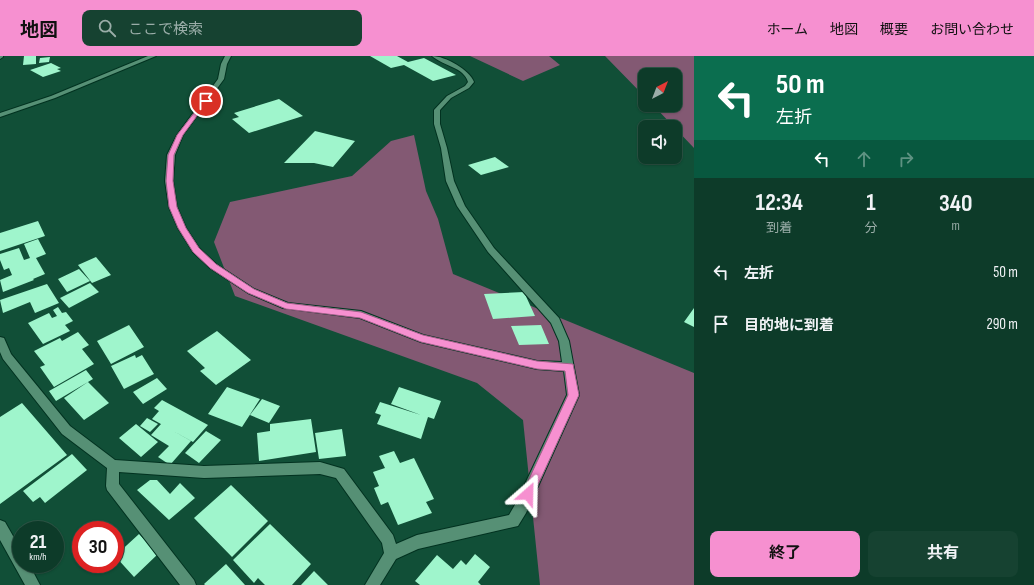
<!DOCTYPE html>
<html lang="ja">
<meta charset="utf-8">
<style>
body{margin:0;font-family:"Sofia Sans Condensed","Noto Sans JP",sans-serif;background:#164231;color:#f1f3f6;height:100vh;display:flex;flex-direction:column;font-size:15px;white-space:nowrap}
*{box-sizing:border-box;margin:0}
p{font-size:13px;color:#9aada8}
.icon{flex:none;width:22px;height:22px;fill:none;stroke:currentColor;stroke-width:2;stroke-linecap:round;stroke-linejoin:round}
.map{position:relative;flex:1;overflow:hidden}
.side{display:flex;flex-direction:column;background:#0d3b29;width:340px}
.side>*{flex:none}
.guide{background:#0b6e4f;color:#fff;overflow:hidden}
.needle{width:26px;rotate:42deg}
.buttons{position:absolute;left:638px;top:12px;display:grid;gap:8px}
.buttons a{display:grid;place-items:center;width:44px;height:44px;border-radius:8px;background:#0d3b29;box-shadow:0 1px 3px #0004,0 0 0 1px #2d5546;font-size:20px}
.speed{position:absolute;left:12px;top:465px;display:flex;gap:8px;font-size:20px;font-weight:700;text-align:center}
.speed>*{display:grid;place-content:center;width:52px;height:52px;border-radius:50%;background:#0d3b29;box-shadow:0 1px 3px #0004,0 0 0 1px #2d5546;line-height:1}
.speed small{font-size:10px;font-weight:400}
.speed .limit{border:6px solid #d22;background:#fff;color:#111}
.pin{position:absolute;display:grid;place-items:center;width:34px;height:34px;color:#fff;margin:-17px;border:2px solid #fff;border-radius:50%;box-shadow:0 1px 4px #0007}
.me{position:absolute;width:44px;margin:-22px;rotate:25deg;stroke-linejoin:round;filter:drop-shadow(0 0 3px #0008)}
.turn{display:flex;align-items:center;gap:14px;height:84px;padding:0 16px;font-size:18px}
.turn .icon{width:52px;height:52px;stroke-width:2.5}
.turn b{display:block;font-size:28px;line-height:34px}
.lanes{display:flex;align-items:center;height:38px;padding:0 16px;background:#0003;justify-content:center;gap:20px;direction:ltr}
.lanes .off{opacity:.35}
.eta{display:flex;justify-content:space-evenly;align-items:center;height:68px;text-align:center}
.eta b{font-size:24px;font-weight:700;line-height:28px}
.primary-button{display:flex;gap:8px;margin-top:auto;padding:8px 16px}
.primary-button a{flex:1;height:46px;border-radius:8px;background:#f690d0;color:#111;font-size:16px;font-weight:700;line-height:46px;text-align:center}
.primary-button a+a{background:#164231;color:#f1f3f6}
ul{padding:0;list-style:none}
li{display:flex;align-items:center;gap:12px;height:52px;padding:0 16px}
li div{flex:1}
li b{display:block;font-size:15px}
li em{font-style:normal}
header{display:flex;align-items:center;gap:24px;box-sizing:border-box;height:56px;padding:0 20px;background:#f690d0;color:#111}
header strong{font-size:19px}
nav{display:flex;gap:22px;margin-inline-start:auto;font-size:14px}
.search{width:280px;height:36px;background:#164231;display:flex;align-items:center;gap:10px;box-sizing:border-box;padding:0 14px;border-radius:8px;color:#9aada8;font-size:15px}
main{display:flex;flex:1;min-height:0}
.map>svg:first-child{display:block}
.green{fill:#835973}
.building{fill:#9ff5cc}
.lines{fill:none;stroke-linecap:round;stroke-linejoin:round}
.minor-casing{stroke:#023220;stroke-width:2}
.minor{fill:#569075;fill-rule:evenodd}
.route{fill:#f690d0;stroke:#a05e87}
</style>
<header>
<strong>地図</strong>
<div class="search"><svg class="icon" aria-label="search" viewBox="0 0 24 24"><circle cx="10" cy="10" r="6"/><path d="M15 15l6 6"/></svg>ここで検索</div>
<nav><a>ホーム</a><a>地図</a><a>概要</a><a>お問い合わせ</a></nav>
</header>
<main>
<div class="map">
<svg width="694" height="529" viewBox="0 0 694 529">
<rect width="100%" height="100%" fill="#114f37"/>
<path class="green" d="M470,0H549L560,9L523,25Z
M605,0H694V92L653,49H675V19H645V41Z
M414,79L426,135L438,163L453,218L694,317V529H540L523,364L477,327L235,240L214,186L230,146L352,120L391,85Z"/>
<path class="building" d="M24,0H36V8L23,9Z
M370,0H397L408,6L424,2L456,19L433,25L404,9L391,12Z
M50,1L49,6L39,7L40,2Z
M51,7L61,12L57,13L61,15L43,21L30,14Z
M279,43L303,60L249,77L232,63L239,61L234,57Z
M315,75L355,85L333,111L314,107H284Z
M495,101L509,111L481,119L468,109Z
M38,165L45,180L0,195V177Z
M38,183L46,198L36,202L45,218L33,223L34,224L3,236L0,224L12,219L9,212L4,214L0,204V198L19,192L24,204L30,202L24,188Z
M96,201L111,219L92,227L78,209Z
M79,213L90,225L67,236L58,223Z
M90,227L99,236L69,252L60,242Z
M47,228L59,247L35,257L30,246L3,257L0,244Z
M524,236L535,260L493,263L484,238Z
M58,251L62,257L66,256L73,265L65,269L70,275L43,288L28,267L49,257L52,262L57,260L53,254Z
M694,252V271L684,266Z
M129,269L144,291L111,308L97,285Z
M541,269L549,288L519,289L511,270Z
M217,275L251,304L216,329L200,315L205,312L187,295Z
M78,276L89,289L82,293L94,308L54,331L40,311L45,309L34,295L60,282L62,285Z
M135,299L136,302L142,299L154,318L124,333L111,310Z
M86,314L93,323L56,345L49,335Z
M157,322L167,333L143,348L133,336Z
M88,326L109,347L84,364L64,342Z
M227,331L260,343L242,371L208,358Z
M399,331L441,345L434,363L428,361L421,383L377,368L381,359L375,357L380,346L421,359L391,348Z
M262,343L280,350L269,367L250,359Z
M162,344L208,369L193,386L152,363L159,355L154,352Z
M22,347L67,399L0,448V361Z
M147,362L158,368L150,376L140,370Z
M311,363L316,396L259,405L257,377L270,375V368Z
M136,368L158,386L141,401L119,382Z
M161,368L191,385L170,409L158,401L169,390L151,379Z
M342,373L346,400L319,403L315,377Z
M206,375L221,384L199,407L185,397Z
M394,395L400,407L414,402L434,443L426,446L432,457L398,469L388,446L381,449L374,432L379,430L373,416L385,412L379,400Z
M72,398L87,414L45,447L40,441L33,446L23,435Z
M150,424H157L170,438L180,427L195,442L169,464L137,434Z
M231,429L268,465L232,501L194,462Z
M270,468L311,508L292,529H265L258,522L254,527L233,504Z
M139,478L158,498L134,521L115,500Z
M475,498L490,511L478,526L481,529H420L415,525L437,499L453,513L461,504L466,509Z
M226,508L245,529H205L204,528Z
M314,515L328,529H301Z"/>
<g class="lines">
<defs>
<path id="minor" d="M0,0H3V1L0,3Z
M148,0H156L55,42L0,61V57L51,40Z
M225,0H231L227,8L224,23L183,79L175,99L173,125L177,151L186,172L199,192L216,208L254,233L288,247L361,255L423,279L537,305L562,306L559,285L551,267L488,196L457,150L446,125L441,92L434,68V54L447,40L465,30L468,26C464,11 443,10 432,0C445,0 470,14 474,26L469,32L451,42L440,54V68L447,92L454,125L465,150L494,192L559,262L569,285L579,339L526,457L518,470L418,493L396,503L380,529H365L384,497L382,487L336,422L320,418L204,422L119,416V428L194,524L196,529H180L107,434L106,430L107,412L62,378L3,303L0,296V281L4,282L11,298L70,370L115,404L204,410L320,406L344,413L393,479L396,488L417,479L509,459L516,447L567,339L564,315L537,313L421,286L360,262L283,252L248,237L210,212L193,196L178,172L169,151L165,125L167,99L177,79L218,23L221,8Z
M0,464L5,466L21,494V508H29L40,529H25L0,484Z"/>
</defs>
<use href="#minor" class="minor-casing"/>
<use href="#minor" class="minor"/>
</g>
<path class="route" d="M204,44L208,45L183,79L174,99L173,125L177,151L186,172L199,192L216,208L254,233L287,247L361,256L423,279L537,305L573,308L579,339L532,442L528,444L523,442L522,438L568,339L565,315L537,313L421,286L360,262L286,253L248,237L210,212L193,196L178,172L169,151L166,125L168,99L177,79Z"/>
</svg>
<div class="buttons">
<a><svg class="needle" viewBox="-14 -14 28 28"><path d="M0-13l5 13h-10z" fill="#e53935"/><path d="M0 13l5-13h-10z" fill="#9aada8"/></svg></a>
<a><svg class="icon" aria-label="sound" viewBox="0 0 24 24"><path d="M4 9h4l5-4v14l-5-4H4zM17 9q2 3 0 6"/></svg></a>
</div>
<div class="speed"><div>21<small>km/h</small></div><div class="limit">30</div></div>
<div class="pin" style="left:206px;top:45px;background:#d93025"><svg class="icon" aria-label="arrive" viewBox="0 0 24 24"><path d="M6 21V4h12l-3 4 3 4H6"/></svg></div>
<svg class="me" style="left:528px;top:438px" viewBox="-20 -20 40 40"><path d="M0-17L14 15 0 8-14 15z" fill="#f690d0" stroke="#fff" stroke-width="4"/></svg>
</div>
<section class="side">
<div class="guide">
<div class="turn"><svg class="icon" aria-label="left" viewBox="0 0 24 24"><path d="M17 20v-9H6M10 6l-5 5 5 5"/></svg><div><b>50 m</b>左折</div></div>
<div class="lanes"><svg class="icon" aria-label="left" viewBox="0 0 24 24"><path d="M17 20v-9H6M10 6l-5 5 5 5"/></svg><svg class="icon off" aria-label="ahead" viewBox="0 0 24 24"><path d="M12 20V5M6 11l6-6 6 6"/></svg><svg class="icon off" aria-label="right" viewBox="0 0 24 24"><path d="M7 20v-9h11M14 6l5 5-5 5"/></svg></div>
</div>
<div class="eta">
<div><b>12:34</b><p>到着</p></div>
<div><b>1</b><p>分</p></div>
<div><b>340</b><p>m</p></div>
</div>
<ul>
<li><svg class="icon" aria-label="left" viewBox="0 0 24 24"><path d="M17 20v-9H6M10 6l-5 5 5 5"/></svg><div><b>左折</b></div><em>50 m</em></li>
<li><svg class="icon" aria-label="arrive" viewBox="0 0 24 24"><path d="M6 21V4h12l-3 4 3 4H6"/></svg><div><b>目的地に到着</b></div><em>290 m</em></li>
</ul>
<div class="primary-button"><a>終了</a><a>共有</a></div>
</section>
</main>
